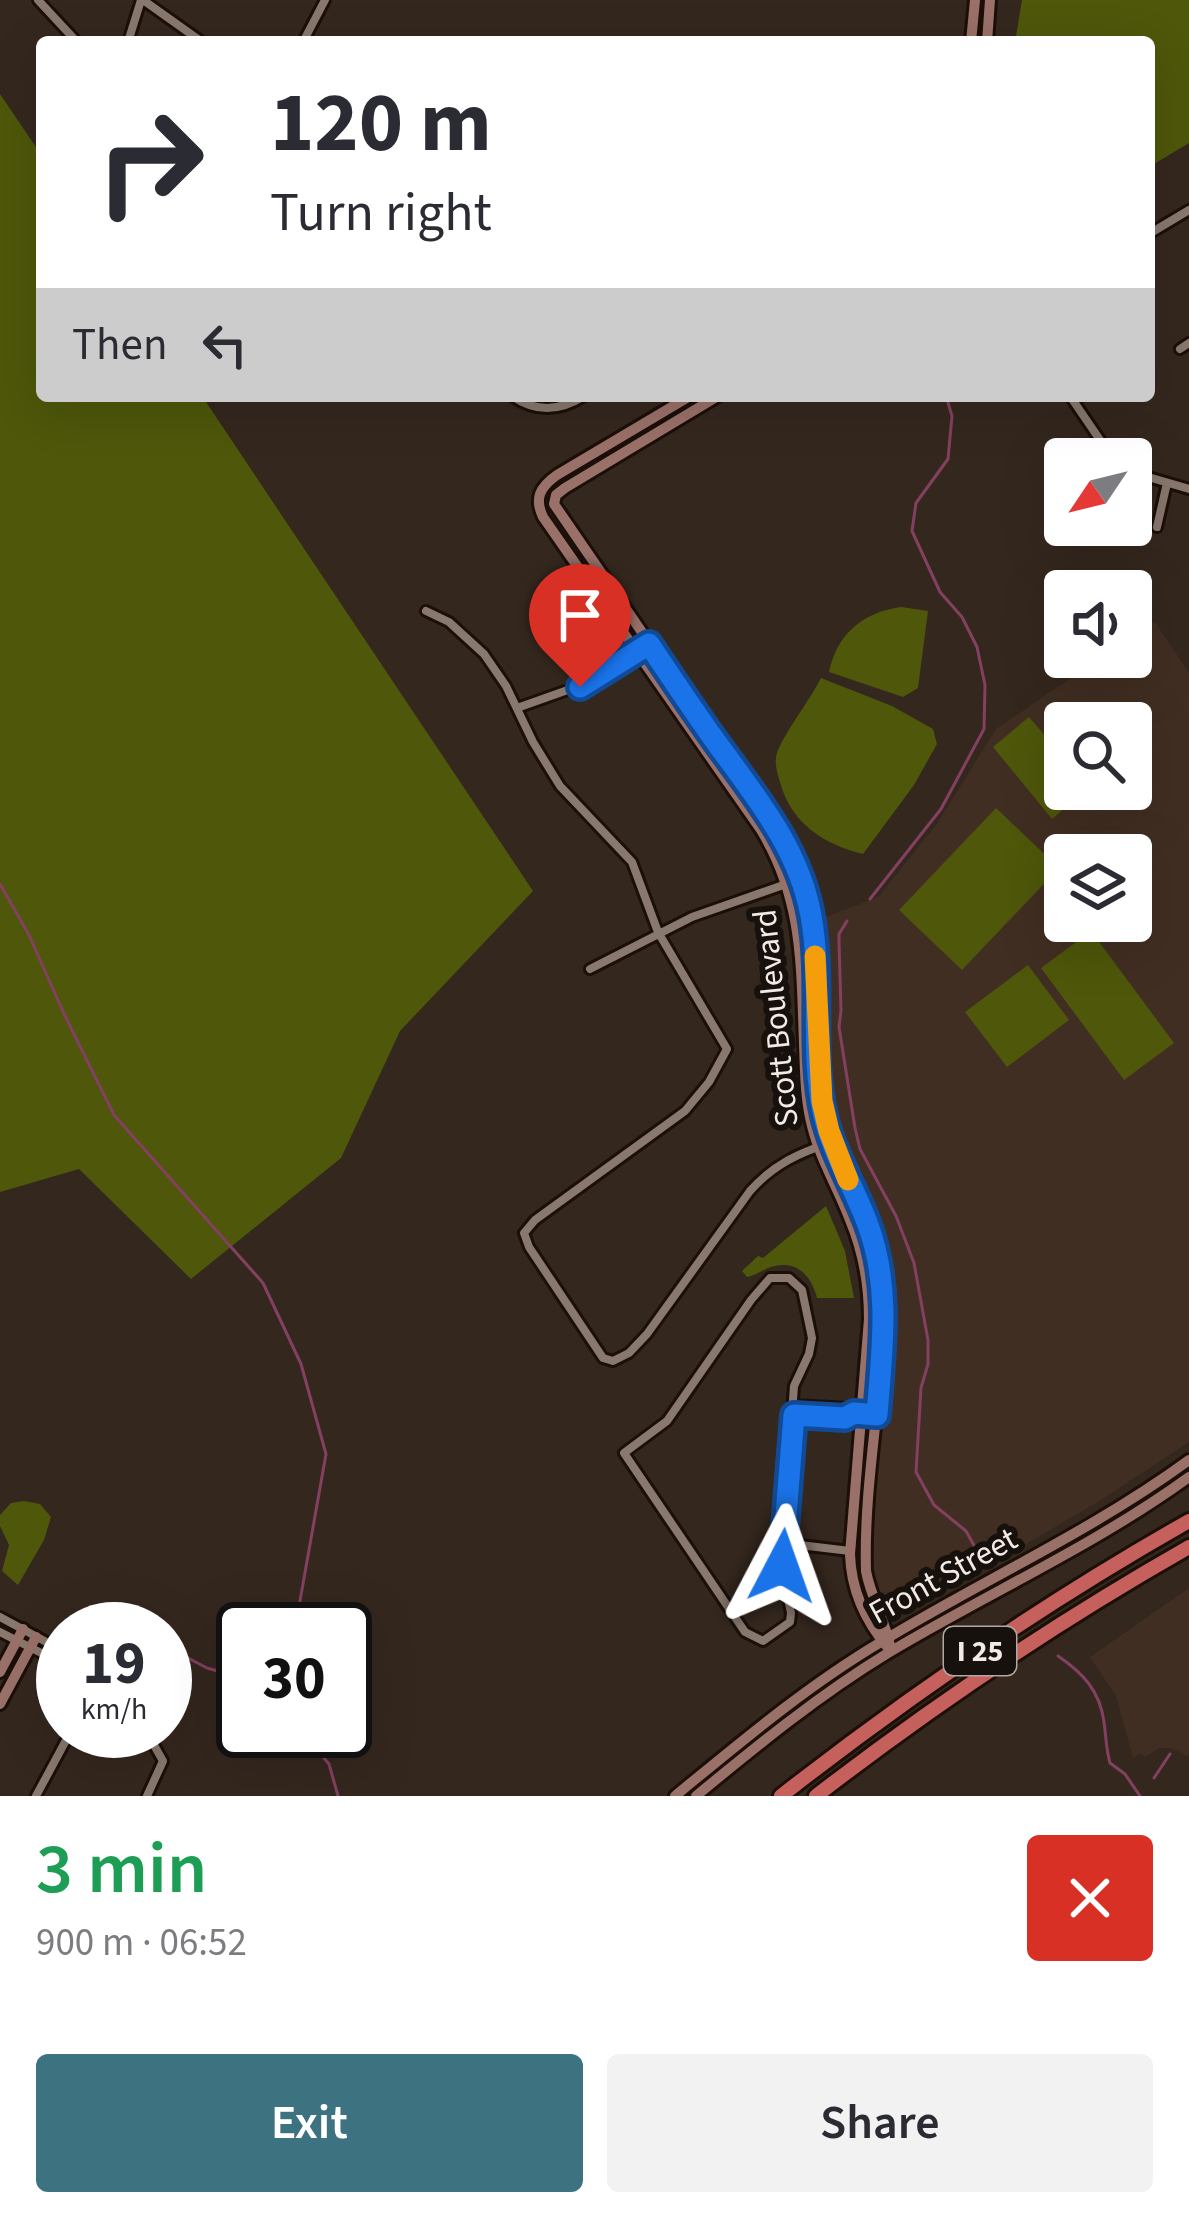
<!DOCTYPE html>
<meta charset="utf-8">
<style>
body{margin:0;font-family:"Source Sans 3",sans-serif;background:#f2f2f3;color:#2b2b33;height:100vh;display:flex;flex-direction:column;font-size:45px;white-space:nowrap}
*{box-sizing:border-box;margin:0}
p{font-size:39px;color:#7c7c81}
.icon{flex:none;width:66px;height:66px;fill:none;stroke:currentColor;stroke-width:2;stroke-linecap:round;stroke-linejoin:round}
.map{position:relative;height:1796px;overflow:hidden}
.details{display:flex;flex-direction:column;background:#fff;flex:1}
.details>*{flex:none}
.banner{position:absolute;left:36px;top:36px;width:1119px;height:366px;border-radius:12px;box-shadow:0 12px 48px #0002;background:#fff;color:#2b2b33;overflow:hidden}
.needle{width:78px;rotate:235deg}
.tools{position:absolute;left:1044px;top:438px;display:grid;gap:24px}
.tools a{display:grid;place-items:center;width:108px;height:108px;border-radius:12px;background:#fff;box-shadow:0 12px 48px #0002;font-size:60px}
.speed{position:absolute;left:36px;top:1602px;display:flex;gap:24px;font-size:60px;font-weight:700;text-align:center}
.speed>*{display:grid;place-content:center;width:156px;height:156px;border-radius:50%;background:#fff;box-shadow:0 12px 48px #0002;line-height:1}
.speed small{font-size:30px;font-weight:400}
.speed .limit{border:6px solid #111;border-radius:18px;background:#fff;color:#111}
.pin{position:absolute;display:grid;place-items:center;width:102px;height:102px;color:#fff;margin:-123px -51px;border-radius:50% 50% 50% 0;rotate:-45deg;box-shadow:0 0 12px #0007}
.pin .icon{rotate:45deg}
.me{position:absolute;width:132px;margin:-66px;rotate:4deg;stroke-linejoin:round;filter:drop-shadow(0 0 9px #0008)}
.turn{display:flex;align-items:center;gap:42px;height:252px;padding:0 36px;font-size:54px}
.turn .icon{width:156px;height:156px;stroke-width:2.5}
.turn b{display:block;font-size:84px;line-height:102px}
.then{display:flex;align-items:center;height:114px;padding:0 36px;background:#0003;gap:24px;font-size:45px}
.round{display:grid;place-items:center;flex:none;width:126px;height:126px;border-radius:12px;background:#f2f2f3}
.head{display:flex;align-items:center;justify-content:space-between;height:204px;padding:0 36px}
h1{font-size:72px;font-weight:600;line-height:90px;color:#1e9e55}
.action{display:flex;gap:24px;margin-top:auto;padding:24px 36px}
.action a{flex:1;height:138px;border-radius:12px;background:#3d7380;color:#fff;font-size:48px;font-weight:600;line-height:138px;text-align:center}
.action a+a{background:#f2f2f3;color:#2b2b33}
.map>svg:first-child{display:block}
.built{fill:#412e22;fill-rule:evenodd}
.green{fill:#4e570a}
.lines{fill:none;stroke-linecap:round;stroke-linejoin:round}
.stream{stroke:#844060;stroke-width:3}
.street-casing{stroke:#1b0f08;stroke-width:14}
.secondary-casing{stroke:#1b0f08;stroke-width:16}
.highway-casing{stroke:#1b0f08;stroke-width:20}
.street{stroke:#88786e;stroke-width:8}
.secondary{stroke:#9a7169;stroke-width:10}
.highway{stroke:#c5605d;stroke-width:14}
.route-casing{stroke:#114b97;stroke-width:30}
.route{stroke:#1a73e8;stroke-width:21}
.slow{stroke:#f59e0b;stroke-width:21}
.labels{text-anchor:middle;dominant-baseline:central;stroke-width:12;stroke-linejoin:round;paint-order:stroke}
.shield{fill:#17110d;stroke:#b1a9a4;stroke-width:3}
.shield-label{font-size:30px;font-weight:bold;fill:#f3eae5}
.street-label{font-size:33px;fill:#f3eae5;stroke:#17110d}
</style>
<div class="map">
<svg width="1189" height="1796" viewBox="0 0 1189 1796">
<rect width="100%" height="100%" fill="#34271e"/>
<path class="built" d="M1155,622L1189,673V1442L1098,1502L914,1609L899,1615L883,1602L870,1565L875,1484L890,1332L888,1273L876,1227L831,1116L827,1089L818,920L878,897L936,825L996,729L1102,657H1131V638ZM1065,723H1131V789H1065ZM1065,855H1131V921H1065Z
M1189,1588V1757L1171,1748H1159L1145,1757L1141,1753L1133,1758L1116,1696L1090,1657Z"/>
<path class="green" d="M1022,0H1189V143L1149,167V42H1015Z
M0,94L42,156V396H202L533,891L400,1031L341,1158L191,1279L79,1169L0,1192Z
M901,607L928,611L918,688L903,697L829,672C837,634 863,612 901,607Z
M821,678L892,706L933,729L937,744L914,785L863,854C823,844 791,823 780,782C777,773 774,762 777,753C784,733 810,700 821,678Z
M1029,717L1059,752L1057,754L1065,763V789H1087L1052,819L993,747Z
M996,808L1059,868L962,970L899,910Z
M1091,931L1174,1043L1124,1080L1041,968Z
M1028,965L1069,1020L1007,1067L965,1012Z
M826,1206L845,1251L854,1298H817C812,1277 798,1261 775,1266C764,1268 758,1275 747,1277L742,1271L758,1256L763,1258Z
M24,1501L40,1504L51,1517L44,1540L18,1585L2,1571L9,1545L0,1526V1515L11,1503Z"/>
<g class="lines">
<path class="stream" d="M0,884L29,935L65,1016L114,1115L263,1283L301,1364L326,1454L295,1629
M870,899L941,809L984,729L985,685L977,647L962,617L940,592L912,531L916,503L948,459L952,416L946,396
M847,921L839,934V942L841,1011L839,1027L855,1128L860,1149L896,1216L914,1263L928,1340V1364L921,1388L916,1472L934,1505L966,1531L986,1567
M76,1629C96,1609 118,1622 141,1629
M165,1646L207,1668L243,1678
M1058,1656C1083,1673 1100,1691 1104,1722C1106,1736 1106,1749 1110,1763L1125,1774L1140,1796
M230,1703L243,1693
M306,1731L313,1745L329,1764L338,1796
M1154,1778L1170,1754"/>
<defs>
<path id="street" d="M38,0L77,42
M143,0L202,42
M128,42L141,0
M303,42L325,0
M1149,234L1189,210
M1180,349L1189,343
M512,396C536,413 560,411 584,396
M1070,396L1113,459
M1131,472L1189,489
M1157,527L1167,483
M426,611L449,622L484,654L506,686L533,742L560,786L632,862L658,932L727,1049L709,1082L685,1111L535,1220L524,1233L529,1247L603,1358L613,1361L629,1353L647,1334L750,1191C774,1164 799,1153 832,1142
M517,708L593,681L649,644
M590,969L692,917L789,883
M770,1278H789L802,1290L812,1338L809,1354L794,1386L781,1566L791,1613L790,1622L763,1641L745,1632L624,1453L667,1421L751,1300Z
M794,1405L848,1408L855,1413L877,1415
M794,1415L845,1418L855,1413
M783,1543L850,1551
M0,1617L63,1651
M0,1632L63,1664
M146,1731L163,1761L147,1796
M36,1796L71,1731"/>
<path id="secondary" d="M971,42L975,0
M987,42L990,0
M690,396L557,475C540,487 534,498 543,517L761,830C803,899 801,965 804,1043C805,1071 805,1099 812,1126C820,1159 838,1188 850,1220C863,1251 869,1285 869,1319L850,1554C851,1591 865,1621 889,1649
M718,396L565,488L556,495L554,504L777,829C830,915 809,1003 821,1097C829,1161 872,1214 881,1278C886,1312 883,1346 880,1379C874,1442 864,1507 866,1571C871,1599 887,1623 891,1651
M0,1672L23,1629
M0,1704L36,1637
M675,1796C742,1741 807,1686 881,1642C983,1580 1092,1531 1189,1460
M696,1796C758,1745 819,1695 888,1653C988,1593 1094,1546 1189,1477"/>
<path id="highway" d="M781,1796C910,1695 1046,1602 1189,1521
M816,1796C935,1704 1059,1621 1189,1547"/>
</defs>
<use href="#street" class="street-casing"/>
<use href="#secondary" class="secondary-casing"/>
<use href="#highway" class="highway-casing"/>
<use href="#street" class="street"/>
<use href="#secondary" class="secondary"/>
<use href="#highway" class="highway"/>
</g>
<g class="lines">
<defs>
<path id="route" d="M580,687L649,644C671,677 693,710 716,742C755,796 799,848 811,916C823,981 809,1051 824,1116C833,1154 855,1189 868,1225C891,1287 882,1351 877,1415L854,1413L845,1418L794,1415L782,1566"/>
</defs>
<use href="#route" class="route-casing"/>
<use href="#route" class="route"/>
<path class="slow" d="M815,956L822,1101L829,1131L848,1180"/>
</g>
<g class="labels">
<rect class="shield" x="944" y="1627" width="72" height="48" rx="9"/>
<g class="shield-label">
<text x="980" y="1651">I 25</text>
</g>
<g class="street-label">
<text transform="translate(776 1018) rotate(-96)">Scott Boulevard</text>
<text transform="translate(943 1576) rotate(-29)">Front Street</text>
</g>
</g>
</svg>
<div class="tools">
<a><svg class="needle" viewBox="-14 -14 28 28"><path d="M0-13l5 13h-10z" fill="#e53935"/><path d="M0 13l5-13h-10z" fill="#7c7c81"/></svg></a>
<a><svg class="icon" aria-label="sound" viewBox="0 0 24 24"><path d="M4 9h4l5-4v14l-5-4H4zM17 9q2 3 0 6"/></svg></a>
<a><svg class="icon" aria-label="search" viewBox="0 0 24 24"><circle cx="10" cy="10" r="6"/><path d="M15 15l6 6"/></svg></a>
<a><svg class="icon" aria-label="layers" viewBox="0 0 24 24"><path d="M12 4l9 5-9 5-9-5zM3 14l9 5 9-5"/></svg></a>
</div>
<div class="speed"><div>19<small>km/h</small></div><div class="limit">30</div></div>
<div class="pin" style="left:580px;top:687px;background:#d93025"><svg class="icon" aria-label="arrive" viewBox="0 0 24 24"><path d="M6 21V4h12l-3 4 3 4H6"/></svg></div>
<svg class="me" style="left:782px;top:1566px" viewBox="-20 -20 40 40"><path d="M0-17L14 15 0 8-14 15z" fill="#1a73e8" stroke="#fff" stroke-width="4"/></svg>
<div class="banner">
<div class="turn"><svg class="icon" aria-label="right" viewBox="0 0 24 24"><path d="M7 20v-9h11M14 6l5 5-5 5"/></svg><div><b>120 m</b>Turn right</div></div>
<div class="then">Then<svg class="icon" aria-label="left" viewBox="0 0 24 24"><path d="M17 20v-9H6M10 6l-5 5 5 5"/></svg></div>
</div>
</div>
<section class="details">
<div class="head"><div><h1>3 min</h1><p>900 m · 06:52</p></div><a class="round" style="background:#d93025;color:#fff"><svg class="icon" aria-label="close" viewBox="0 0 24 24"><path d="M6 6l12 12M18 6L6 18"/></svg></a></div>
<div class="action"><a>Exit</a><a>Share</a></div>
</section>
